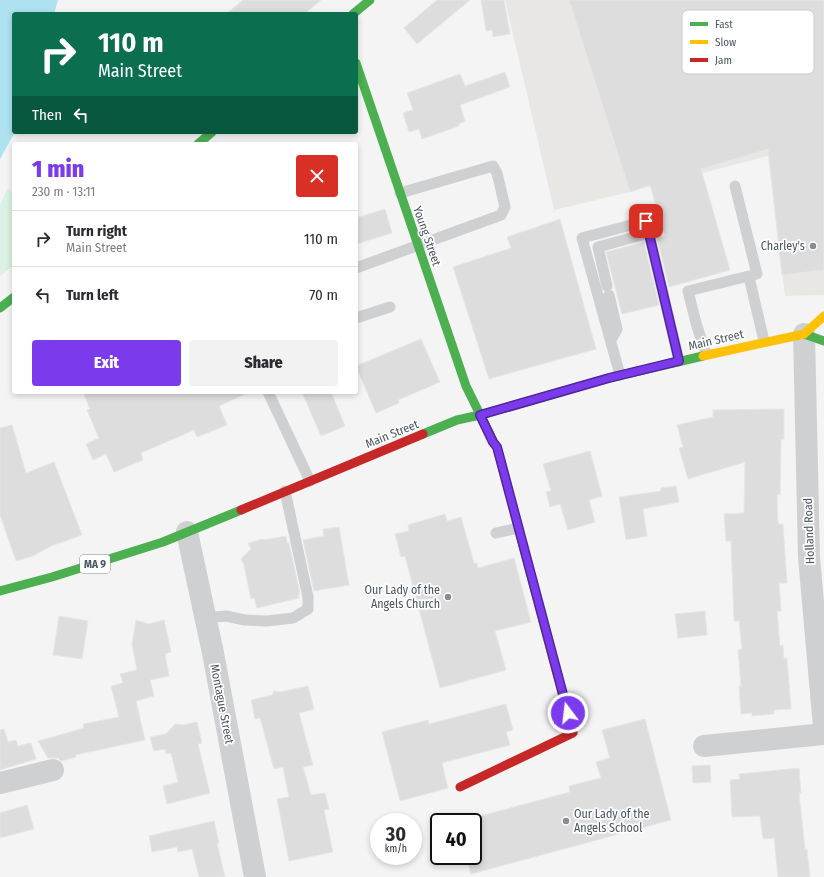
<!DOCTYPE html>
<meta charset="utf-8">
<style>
body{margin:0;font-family:"Fira Sans Condensed",sans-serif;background:#f2f2f3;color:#2b2b33;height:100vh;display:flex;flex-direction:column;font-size:15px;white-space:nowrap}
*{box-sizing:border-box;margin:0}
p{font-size:13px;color:#7c7c81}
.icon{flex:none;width:22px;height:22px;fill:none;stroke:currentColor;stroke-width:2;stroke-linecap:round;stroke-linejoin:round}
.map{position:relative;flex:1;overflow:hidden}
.side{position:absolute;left:12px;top:142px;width:346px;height:252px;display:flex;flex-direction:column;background:#fff;border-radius:4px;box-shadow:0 2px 6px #0003}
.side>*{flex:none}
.banner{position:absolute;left:12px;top:12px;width:346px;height:122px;border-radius:4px;box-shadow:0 2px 6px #0003;background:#0b6e4f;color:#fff;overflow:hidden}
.speed{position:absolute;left:370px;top:813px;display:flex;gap:8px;font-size:20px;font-weight:700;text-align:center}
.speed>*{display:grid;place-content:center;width:52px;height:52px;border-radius:50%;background:#fff;box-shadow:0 2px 6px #0003;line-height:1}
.speed small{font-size:10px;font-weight:400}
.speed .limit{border:2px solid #111;border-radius:6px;background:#fff;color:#111}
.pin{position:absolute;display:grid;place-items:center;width:34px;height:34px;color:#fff;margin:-17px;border-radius:8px;box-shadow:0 2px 6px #0006}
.me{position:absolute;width:44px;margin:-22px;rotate:345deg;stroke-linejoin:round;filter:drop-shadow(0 0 3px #0008)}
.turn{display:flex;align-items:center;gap:14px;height:84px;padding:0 20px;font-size:18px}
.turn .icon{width:52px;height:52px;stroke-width:2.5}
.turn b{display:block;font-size:28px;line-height:34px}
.then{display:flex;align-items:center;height:38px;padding:0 20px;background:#0003;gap:8px;font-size:15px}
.round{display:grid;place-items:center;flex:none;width:42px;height:42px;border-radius:4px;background:#f2f2f3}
.summary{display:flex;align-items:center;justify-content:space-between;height:68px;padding:0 20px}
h1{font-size:24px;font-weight:800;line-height:30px;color:#7c3aed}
.action{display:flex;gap:8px;margin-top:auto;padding:8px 20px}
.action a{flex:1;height:46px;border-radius:4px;background:#7c3aed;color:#fff;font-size:16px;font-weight:800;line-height:46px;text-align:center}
.action a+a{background:#f2f2f3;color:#2b2b33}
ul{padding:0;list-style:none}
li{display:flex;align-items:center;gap:12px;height:56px;padding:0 20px;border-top:1px solid #e1e1e2}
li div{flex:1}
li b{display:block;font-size:15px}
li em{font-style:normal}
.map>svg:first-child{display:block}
.commercial{fill:#e8e7e3}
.green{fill:#d9f2e3}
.water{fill:#aee2f0}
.building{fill:#ddddde;stroke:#e5e6e7}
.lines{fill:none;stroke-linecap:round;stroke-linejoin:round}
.lane{stroke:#ced0d2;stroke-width:11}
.street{stroke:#ced0d2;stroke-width:22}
.fast{stroke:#4caf50;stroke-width:9}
.slow{stroke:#ffc107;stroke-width:9}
.jam{stroke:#c62828;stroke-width:9}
.route-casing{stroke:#51269a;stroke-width:10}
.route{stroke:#7c3aed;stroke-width:7}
.poi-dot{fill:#868d94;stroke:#fff;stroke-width:1.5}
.labels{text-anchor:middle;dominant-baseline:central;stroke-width:3.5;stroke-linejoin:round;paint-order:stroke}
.shield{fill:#fff;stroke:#808990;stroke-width:1}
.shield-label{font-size:11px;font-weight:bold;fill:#4a5661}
.street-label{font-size:12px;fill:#4a5661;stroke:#fff}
.poi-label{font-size:12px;fill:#4a5661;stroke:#fff;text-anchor:end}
.key{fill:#fff;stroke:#c9ccd0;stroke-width:1}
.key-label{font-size:11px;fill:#4a5661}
</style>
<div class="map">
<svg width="824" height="877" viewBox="0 0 824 877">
<rect width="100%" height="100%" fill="#f4f4f4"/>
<path class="commercial" d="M505,0H824V295L785,296L768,156L630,192L554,210Z"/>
<path class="green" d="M8,188L14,195V265L0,276V205Z"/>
<path class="water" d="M0,0H58L54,14H14V132H15L0,159Z"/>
<path class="building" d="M243,0H321L304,14H226Z
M437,0H470L417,44L404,28Z
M481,0H504L510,34L493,37L492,30L486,31Z
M569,0H824V270L782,275L768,149L701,169L730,270L669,287L657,238L665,236L650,185L630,192Z
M505,72L510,87L460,105L465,121L459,124V126L422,139L419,129L409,132L403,113L413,110L407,93L460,74L465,86Z
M385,209L392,233L356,244V218Z
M560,219L596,349L489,379L453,267L511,248L507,237Z
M644,242L659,305L622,314L606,252Z
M421,339L440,382L398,400L399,403L376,413L356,366Z
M83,392H250L219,406L227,425L197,437L194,430L141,453L143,460L114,472L106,454L93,460L86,444L99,438L87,410L90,409Z
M302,392H331L345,426L321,436Z
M784,409V439H781L780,495L777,494L778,524H783L787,583H779L781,611H777L780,646L783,645L784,659L787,658L791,709L774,710V714L752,716V713L741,714L739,686H741L738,650L742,649L739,621H734L731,541H726L724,514L744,513L745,462L688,479L679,448L683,447L677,425L713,417V410Z
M12,425L26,473L54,462L82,535L51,546L33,556L16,561L0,515V428Z
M590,451L602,496L589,500L595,522L568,530L560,504L550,507L546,492L551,491L543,464Z
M676,486L679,502L643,509L647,536L626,540L619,497L661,491V488Z
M445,514L447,521L461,517L474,563H477L478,568L514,558L531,622L495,631L506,670L440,688L405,556L401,557L395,534L409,531L408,525Z
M339,527L349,585L314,591L303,540L324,536L323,529Z
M286,536L287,543H289L300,594H298L299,598L257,608L254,598L251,599L244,565L241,559L251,549L248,543L263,539L264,540Z
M705,611L707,635L678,638L675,614Z
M59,616L88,621L82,659L53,655Z
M136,620L148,624L164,620L171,652L165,654L169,676L150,680L154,696L136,701L145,740L75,755L76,757L61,761L58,758H48L38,741L84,728L83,724L119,717L111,686L123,683L120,674L137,670L132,644Z
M308,686L314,709L299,713L313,765L303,767L311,795L325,793L329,809L324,810L333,852L289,861L277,799L289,797L283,767L274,769L260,718L255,719L251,700L272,695L274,691L280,692Z
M506,704L513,730L506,732L510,745L442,763L448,788L400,801L382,732L428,720L429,724Z
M645,719L671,820L471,874L466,856H473V818L570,792L569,786L601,778L596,762L610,758L602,730Z
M197,722L202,743L198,744L210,793L167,804L163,786L178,782L171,753L166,754L165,749L154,751L150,737L166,734L175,724L183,725Z
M4,729L8,742L16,740L18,746L31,743L36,759L0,770V730Z
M710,765L711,782L693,783L692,766Z
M799,768L801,793H799L805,850L807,849L810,877H778L774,838L763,839L760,816L732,817L730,780L740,779L739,774Z
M27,805L34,829L0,838V813Z
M214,821L219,843H217L225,877H199L192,849L178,852L177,847L152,852L149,836Z"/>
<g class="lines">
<path class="lane" d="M356,268L501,215L505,207L497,173L493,166L400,193
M749,277L764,341
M607,286L598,247L649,233
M609,295L617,329L611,340
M356,318L390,307
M706,354L696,323L688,291L757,274L735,186
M620,375L582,238L646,221L679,361
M268,392L310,481
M496,533L518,528
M205,618L226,616L245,620L267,621L293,618L308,609V597L285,491"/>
<path class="street" d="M804,334L809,557L824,727
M187,532L213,653L255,877
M704,746L824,734
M0,783L53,770"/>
<path class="fast" d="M353,14L370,0
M356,63L466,386L495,445
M198,144L212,132
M0,308L14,297
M804,334L824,341
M423,434L457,420L480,415L609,378L703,356
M0,591L52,577L163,542L241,510"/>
<path class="slow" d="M703,356L804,334L824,316
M495,445L497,447L567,712"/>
<path class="jam" d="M241,510L423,434
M460,787L573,733L567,712"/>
</g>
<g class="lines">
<defs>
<path id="route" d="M568,713L497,447L493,442L480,415L609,378L679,361L646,221"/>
</defs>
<use href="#route" class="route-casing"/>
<use href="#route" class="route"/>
</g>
<g class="poi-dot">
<circle cx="813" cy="246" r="4"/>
<circle cx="448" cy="597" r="4"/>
<circle cx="566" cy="821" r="4"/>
</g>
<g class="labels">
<rect class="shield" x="80" y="555" width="30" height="18" rx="3"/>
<g class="shield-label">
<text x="95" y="564">MA 9</text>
</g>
<g class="street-label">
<text transform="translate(427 236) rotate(71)">Young Street</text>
<text transform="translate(716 340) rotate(-13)">Main Street</text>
<text transform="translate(392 434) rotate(-22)">Main Street</text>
<text transform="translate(809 531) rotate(-92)">Holland Road</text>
<text transform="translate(222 704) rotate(79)">Montague Street</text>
</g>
<g class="poi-label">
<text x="805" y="246">Charley's</text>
<text x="440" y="590">Our Lady of the<tspan x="440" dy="14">Angels Church</tspan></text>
<text x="574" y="814" text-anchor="start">Our Lady of the<tspan x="574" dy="14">Angels School</tspan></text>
</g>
</g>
<rect x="682" y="10" width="132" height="64" rx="6" class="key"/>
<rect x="690" y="22" width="18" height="4" fill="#4caf50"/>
<rect x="690" y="40" width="18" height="4" fill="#ffc107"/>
<rect x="690" y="58" width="18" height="4" fill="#c62828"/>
<g class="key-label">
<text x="715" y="28">Fast</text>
<text x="715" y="46">Slow</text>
<text x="715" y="64">Jam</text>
</g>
</svg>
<div class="speed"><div>30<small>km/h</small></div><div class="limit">40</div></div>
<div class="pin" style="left:646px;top:221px;background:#d93025"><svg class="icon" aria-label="arrive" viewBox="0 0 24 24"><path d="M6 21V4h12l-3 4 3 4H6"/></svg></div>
<svg class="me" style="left:568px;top:713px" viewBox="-20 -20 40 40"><circle r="17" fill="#7c3aed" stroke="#fff" stroke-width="3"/><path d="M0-11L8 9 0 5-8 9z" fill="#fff"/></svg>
<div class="banner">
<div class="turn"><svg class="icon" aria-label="right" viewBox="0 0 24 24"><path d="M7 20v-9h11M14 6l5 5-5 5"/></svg><div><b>110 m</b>Main Street</div></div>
<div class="then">Then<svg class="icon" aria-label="left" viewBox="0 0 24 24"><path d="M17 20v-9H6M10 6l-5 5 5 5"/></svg></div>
</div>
<section class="side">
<div class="summary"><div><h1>1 min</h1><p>230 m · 13:11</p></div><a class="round" style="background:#d93025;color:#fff"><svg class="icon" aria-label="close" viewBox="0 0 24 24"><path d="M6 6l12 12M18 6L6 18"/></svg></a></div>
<ul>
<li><svg class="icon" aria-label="right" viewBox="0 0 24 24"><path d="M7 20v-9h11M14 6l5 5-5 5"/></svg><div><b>Turn right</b><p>Main Street</p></div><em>110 m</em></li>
<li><svg class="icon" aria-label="left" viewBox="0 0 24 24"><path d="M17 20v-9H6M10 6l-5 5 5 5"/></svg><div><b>Turn left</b></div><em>70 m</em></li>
</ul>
<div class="action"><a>Exit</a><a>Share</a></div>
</section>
</div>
